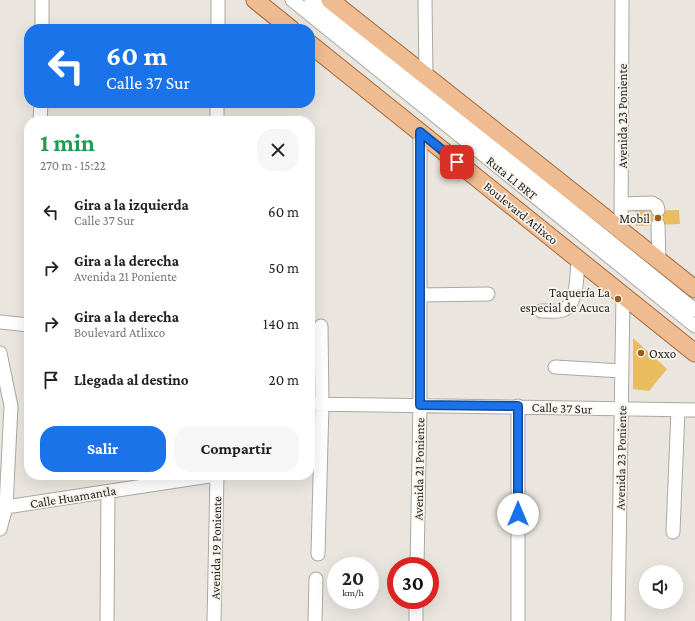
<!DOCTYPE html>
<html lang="es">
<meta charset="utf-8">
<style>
body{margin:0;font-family:"Crimson Pro",serif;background:#f6f6f6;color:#222;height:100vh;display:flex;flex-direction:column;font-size:15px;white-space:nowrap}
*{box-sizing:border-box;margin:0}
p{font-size:13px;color:#767676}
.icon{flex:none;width:22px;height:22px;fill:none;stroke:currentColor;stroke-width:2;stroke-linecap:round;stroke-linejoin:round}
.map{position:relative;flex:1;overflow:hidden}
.drawer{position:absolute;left:24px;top:116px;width:291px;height:364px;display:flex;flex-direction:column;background:#fff;border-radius:16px;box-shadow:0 4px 16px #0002}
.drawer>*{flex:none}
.guide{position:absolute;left:24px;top:24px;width:291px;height:84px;border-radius:16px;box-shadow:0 4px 16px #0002;background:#1a73e8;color:#fff;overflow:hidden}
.buttons{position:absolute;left:639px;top:565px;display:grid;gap:8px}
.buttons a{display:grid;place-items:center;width:44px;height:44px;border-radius:50%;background:#fff;box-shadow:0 4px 16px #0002;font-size:20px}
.speed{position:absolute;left:327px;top:557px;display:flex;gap:8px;font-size:20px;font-weight:700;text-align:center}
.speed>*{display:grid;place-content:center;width:52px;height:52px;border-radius:50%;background:#fff;box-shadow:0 4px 16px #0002;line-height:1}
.speed small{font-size:10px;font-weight:400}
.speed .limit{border:6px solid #d22;background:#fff;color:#111}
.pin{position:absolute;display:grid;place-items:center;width:34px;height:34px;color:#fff;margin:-17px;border-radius:8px;box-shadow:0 2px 6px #0006}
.me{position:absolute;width:44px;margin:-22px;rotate:0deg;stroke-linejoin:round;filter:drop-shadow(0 0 3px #0008)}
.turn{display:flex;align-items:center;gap:14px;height:84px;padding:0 16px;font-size:18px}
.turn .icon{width:52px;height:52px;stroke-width:2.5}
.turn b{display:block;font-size:28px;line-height:34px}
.round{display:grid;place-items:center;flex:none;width:42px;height:42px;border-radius:16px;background:#f6f6f6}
.head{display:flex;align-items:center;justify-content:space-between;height:68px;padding:0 16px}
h1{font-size:24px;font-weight:700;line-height:30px;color:#1e9e55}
.button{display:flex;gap:8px;margin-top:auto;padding:8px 16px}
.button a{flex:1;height:46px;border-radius:16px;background:#1a73e8;color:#fff;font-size:16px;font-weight:700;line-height:46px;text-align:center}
.button a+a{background:#f6f6f6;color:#222}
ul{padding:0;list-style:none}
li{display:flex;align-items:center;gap:12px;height:56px;padding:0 16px}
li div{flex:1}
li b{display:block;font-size:15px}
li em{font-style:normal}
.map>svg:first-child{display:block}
.building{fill:#e8bc5f}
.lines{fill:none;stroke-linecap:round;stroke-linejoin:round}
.minor-casing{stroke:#aca8a1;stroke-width:15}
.major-casing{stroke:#a36a3c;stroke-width:19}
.minor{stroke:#fff;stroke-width:13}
.major{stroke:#efbb91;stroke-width:17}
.route-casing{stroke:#114b97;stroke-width:10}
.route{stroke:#1a73e8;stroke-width:7}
.poi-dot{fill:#9a5b23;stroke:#f7f3ec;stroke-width:1.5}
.labels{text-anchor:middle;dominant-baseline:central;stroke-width:3.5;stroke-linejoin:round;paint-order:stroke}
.street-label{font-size:13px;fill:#292825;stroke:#f7f3ec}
.poi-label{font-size:13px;fill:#292825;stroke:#f7f3ec;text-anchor:end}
</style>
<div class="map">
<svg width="695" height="621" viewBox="0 0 695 621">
<rect width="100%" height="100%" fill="#eae6df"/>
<path class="building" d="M679,210L680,224L636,226L635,211Z
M633,338L667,369L649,391L633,389Z"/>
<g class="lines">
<defs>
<path id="minor" d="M292,0L695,326
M311,0L695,310
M425,0L426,76
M42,29V0
M218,29V0
M40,121L41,103
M217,121V103
M622,204L652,203L657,206L658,210
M658,225L659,261
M621,232L622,0
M420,295L488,294
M541,311C548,311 557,312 563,310C578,304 577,273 578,258
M0,322L29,325
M0,353L11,406L6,507L0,529
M555,367L622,371
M310,404L695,410
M0,506L6,507L216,475
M673,532L678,410
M318,554L322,404L321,326
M417,566L420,405V132
M107,621L108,492
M214,621L217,475
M315,621L316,579
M416,621V600
M518,621V406
M618,621L623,295"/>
<path id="major" d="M255,0L291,29
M330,0L695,289
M310,44L695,353"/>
</defs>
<use href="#minor" class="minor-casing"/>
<use href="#major" class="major-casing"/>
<use href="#minor" class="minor"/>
<use href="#major" class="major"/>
</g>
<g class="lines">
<defs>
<path id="route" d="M457,162L420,132V405L518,406V514"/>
</defs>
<use href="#route" class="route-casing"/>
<use href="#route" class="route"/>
</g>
<g class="poi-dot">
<circle cx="658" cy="218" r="4"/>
<circle cx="618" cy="299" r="4"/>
<circle cx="641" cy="353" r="4"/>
</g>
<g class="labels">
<g class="street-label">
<text transform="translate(622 116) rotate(-90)">Avenida 23 Poniente</text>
<text transform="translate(512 178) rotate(39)">Ruta L1 BRT</text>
<text transform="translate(521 213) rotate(39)">Boulevard Atlixco</text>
<text transform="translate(562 408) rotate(2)">Calle 37 Sur</text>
<text transform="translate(621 458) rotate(-89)">Avenida 23 Poniente</text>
<text transform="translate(419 469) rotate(-89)">Avenida 21 Poniente</text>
<text transform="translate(73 497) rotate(-9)">Calle Huamantla</text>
<text transform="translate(216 548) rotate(-89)">Avenida 19 Poniente</text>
</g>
<g class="poi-label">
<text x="650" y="218">Mobil</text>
<text x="610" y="292">Taquería La<tspan x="610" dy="15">especial de Acuca</tspan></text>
<text x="649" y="353" text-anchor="start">Oxxo</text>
</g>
</g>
</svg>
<div class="buttons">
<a><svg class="icon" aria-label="sound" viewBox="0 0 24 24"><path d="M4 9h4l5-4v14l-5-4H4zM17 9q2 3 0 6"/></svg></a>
</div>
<div class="speed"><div>20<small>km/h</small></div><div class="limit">30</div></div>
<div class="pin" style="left:457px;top:162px;background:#d93025"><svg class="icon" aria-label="arrive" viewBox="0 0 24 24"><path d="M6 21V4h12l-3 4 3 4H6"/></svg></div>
<svg class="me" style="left:518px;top:514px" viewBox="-20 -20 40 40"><circle r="19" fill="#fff"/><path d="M0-13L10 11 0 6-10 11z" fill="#1a73e8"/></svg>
<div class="guide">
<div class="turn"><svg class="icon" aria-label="left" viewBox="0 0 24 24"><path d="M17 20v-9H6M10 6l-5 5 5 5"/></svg><div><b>60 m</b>Calle 37 Sur</div></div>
</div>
<section class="drawer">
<div class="head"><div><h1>1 min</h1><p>270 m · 15:22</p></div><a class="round"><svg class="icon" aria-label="close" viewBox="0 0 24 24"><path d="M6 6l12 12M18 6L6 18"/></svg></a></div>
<ul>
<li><svg class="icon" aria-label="left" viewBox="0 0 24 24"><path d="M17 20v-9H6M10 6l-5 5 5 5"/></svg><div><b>Gira a la izquierda</b><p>Calle 37 Sur</p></div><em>60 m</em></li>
<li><svg class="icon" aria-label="right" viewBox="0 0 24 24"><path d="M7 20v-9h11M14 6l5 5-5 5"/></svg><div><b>Gira a la derecha</b><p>Avenida 21 Poniente</p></div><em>50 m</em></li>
<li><svg class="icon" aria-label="right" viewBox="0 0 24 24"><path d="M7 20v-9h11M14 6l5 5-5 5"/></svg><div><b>Gira a la derecha</b><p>Boulevard Atlixco</p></div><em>140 m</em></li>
<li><svg class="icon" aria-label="arrive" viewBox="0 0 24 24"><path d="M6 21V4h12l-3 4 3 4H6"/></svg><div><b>Llegada al destino</b></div><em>20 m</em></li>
</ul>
<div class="button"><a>Salir</a><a>Compartir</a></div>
</section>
</div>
